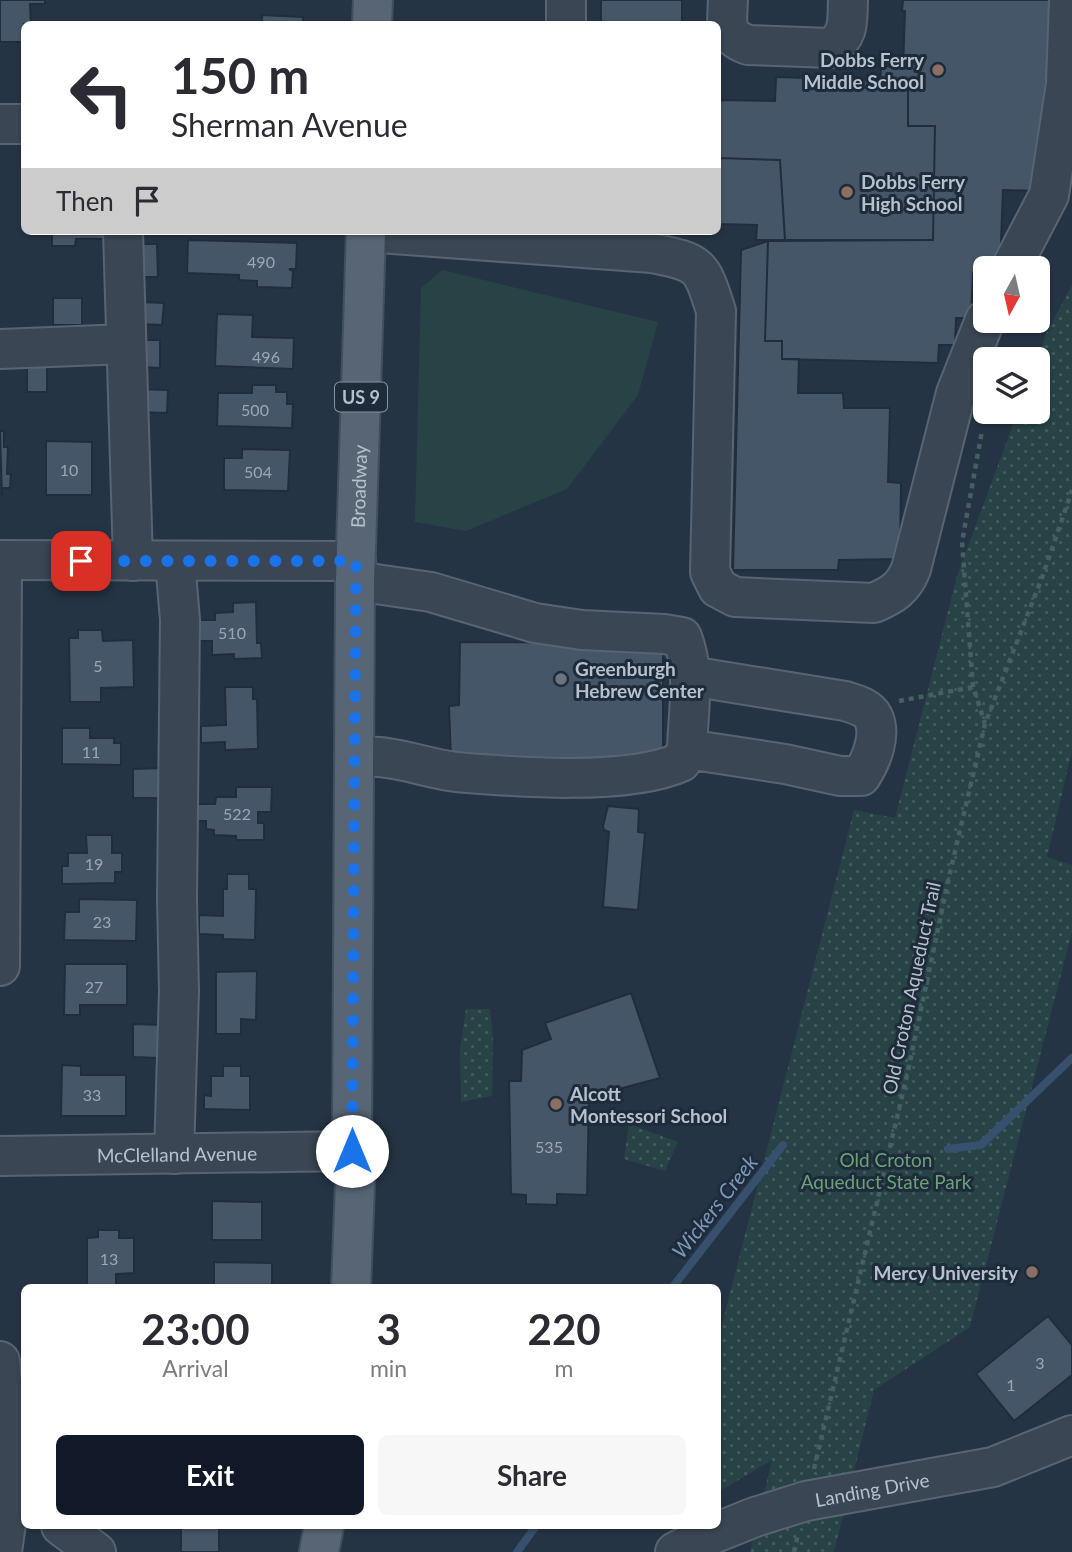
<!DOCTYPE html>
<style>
body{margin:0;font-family:Lato,sans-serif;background:#f7f7f7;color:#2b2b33;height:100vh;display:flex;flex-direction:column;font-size:26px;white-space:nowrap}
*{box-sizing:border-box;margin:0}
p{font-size:23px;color:#7c7c81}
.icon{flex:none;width:38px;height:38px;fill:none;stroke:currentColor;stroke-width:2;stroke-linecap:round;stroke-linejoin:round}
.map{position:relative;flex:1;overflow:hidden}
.drawer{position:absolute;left:21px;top:1284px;width:700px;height:245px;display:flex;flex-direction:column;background:#fff;border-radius:10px;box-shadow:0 2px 5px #0004}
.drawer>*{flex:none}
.banner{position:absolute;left:21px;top:21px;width:700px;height:214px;border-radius:10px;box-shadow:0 2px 5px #0004;background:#fff;color:#2b2b33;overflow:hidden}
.needle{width:46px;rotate:188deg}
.controls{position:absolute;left:973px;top:256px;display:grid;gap:14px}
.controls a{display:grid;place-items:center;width:77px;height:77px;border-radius:10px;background:#fff;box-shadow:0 2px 5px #0004;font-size:35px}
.pin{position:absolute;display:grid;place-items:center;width:60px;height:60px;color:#fff;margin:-30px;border-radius:14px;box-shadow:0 4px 10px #0006}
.me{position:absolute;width:77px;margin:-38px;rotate:0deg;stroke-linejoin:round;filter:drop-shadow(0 0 5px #0008)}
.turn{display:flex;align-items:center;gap:24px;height:147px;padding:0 35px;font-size:32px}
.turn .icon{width:91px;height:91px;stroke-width:2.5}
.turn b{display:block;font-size:49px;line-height:60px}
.then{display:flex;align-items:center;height:66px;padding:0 35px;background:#0003;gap:14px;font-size:26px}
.eta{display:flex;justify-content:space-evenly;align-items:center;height:119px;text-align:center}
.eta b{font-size:42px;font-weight:700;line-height:49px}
.button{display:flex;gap:14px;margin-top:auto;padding:14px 35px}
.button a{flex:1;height:80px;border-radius:10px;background:#111827;color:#fff;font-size:28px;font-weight:700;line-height:80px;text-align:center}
.button a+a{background:#f7f7f7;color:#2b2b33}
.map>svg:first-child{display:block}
.grass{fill:#274346}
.park{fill:url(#park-dots)}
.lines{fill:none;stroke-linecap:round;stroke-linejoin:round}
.stream{stroke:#37506d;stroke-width:8}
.building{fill:#465669;stroke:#202d3c;stroke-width:2}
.minor-casing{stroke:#586472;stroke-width:42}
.major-casing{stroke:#434f5e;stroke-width:42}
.path{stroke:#456062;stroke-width:4.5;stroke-dasharray:5 5;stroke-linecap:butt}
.minor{stroke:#3a4654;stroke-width:38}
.major{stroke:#586574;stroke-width:38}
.route{stroke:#1a73e8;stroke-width:12;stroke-dasharray:0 21.6}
.education-dot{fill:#8d6e63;stroke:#1e2b3a;stroke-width:2.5}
.worship-dot{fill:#6b7280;stroke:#1e2b3a;stroke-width:2.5}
.labels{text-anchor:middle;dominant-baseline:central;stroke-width:6;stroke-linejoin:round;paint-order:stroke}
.number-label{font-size:16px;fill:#9ba6b5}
.shield{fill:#1e2b3a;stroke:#8994a2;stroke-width:2}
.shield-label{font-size:18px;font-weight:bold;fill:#b7c1ce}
.poi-label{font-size:19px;font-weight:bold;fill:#b7c1ce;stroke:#1e2b3a;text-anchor:start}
.street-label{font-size:19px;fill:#b7c1ce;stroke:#1e2b3a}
.park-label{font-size:19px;fill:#6ca076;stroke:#1e2b3a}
.water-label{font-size:21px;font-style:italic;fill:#7c98b7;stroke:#1e2b3a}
</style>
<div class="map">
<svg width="1072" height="1552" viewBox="0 0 1072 1552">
<defs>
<pattern id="park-dots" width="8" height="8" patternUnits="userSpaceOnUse" patternTransform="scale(1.75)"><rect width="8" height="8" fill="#274346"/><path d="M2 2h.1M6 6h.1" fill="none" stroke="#445c60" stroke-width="1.8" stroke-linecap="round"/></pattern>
</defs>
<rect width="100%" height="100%" fill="#253445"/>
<path class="grass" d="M442,270L658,322L638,395L567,489L466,531L415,522L421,288Z"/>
<path class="park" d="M1072,285V751L1047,857L1072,865V932L970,1327L874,1390L834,1552H750L772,1460L718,1492V1340L854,810L895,818L957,576L1018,411H1038L1037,359L1046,334Z
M466,1009H490L493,1037L492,1096L461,1102L460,1050Z
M629,1124L678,1142L665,1171L624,1159Z"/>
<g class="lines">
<path class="stream" d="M948,1149L981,1145L1072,1058
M672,1288L783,1145
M517,1552L536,1526"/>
</g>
<path class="building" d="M0,0H45V4H30L31,24H24V42H0Z
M601,0H682V24H601Z
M903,0H1057L1047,174L1038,191L1003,190L1000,268H985V273H973L971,318H956L955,345H939L938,363L782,359V341H765L768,241L933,240L935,126H908V85L880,86L881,66L903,67L905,11H902Z
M262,15L303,17V24H262Z
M776,77L881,80L880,86L908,85V126H935L933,240H785L780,160L718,158V100L775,101Z
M718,158L780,160L785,240H756L757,225L718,224Z
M52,231H108V239H76L75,246H52Z
M188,240L297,243L296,269H289L293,271L292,288L257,287V281L239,280V275L187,273Z
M768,241L765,341H782V359H799L798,393H843L844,408H890L888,482L901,483L900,559L839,560L838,570H733L741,250Z
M135,244H157L158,277H135Z
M53,298H82V325H53Z
M140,302L164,303L162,325L139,324Z
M217,314L253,315L252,337L294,338L293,369L215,366Z
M142,340H160V368L141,367Z
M27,364H47V392H27Z
M252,385H276V392H287V404H293L292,428L217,426L218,393H252Z
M138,389L168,390L167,413L137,412Z
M0,431H4V447H8L7,474H11L10,488H2V496Z
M46,441L92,442V495H46Z
M242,449L290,450L288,491L224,490V458H242Z
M256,602L257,643H261L262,658L234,659V654L212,655V641H195L194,620H215V613L233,612V603Z
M78,630H102L103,641L133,640L134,687L101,688V702H70L69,638H78Z
M460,642L651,643L663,653V747L661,752L649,758L451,761L449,706L459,705Z
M225,687H253V699H257L258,749L225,750V742L201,743V726L226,725Z
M62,728H90V738H114V743H121V765L62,764Z
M161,768V798H133V769Z
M236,787H272L271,812H258V823H264V840H236V836L214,835V830L206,829V821H194V804H215L216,797H236Z
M608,806L639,809L638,832L645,833L638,910L603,907L609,832L604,830L603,826Z
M86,835H112V853H122V872H115V883L62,884V866H68V853H87Z
M227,874H249V889H256L255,940L223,939V935L199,934V915L223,916V889H227Z
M79,899L137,900L136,941L64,940L65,912H79Z
M65,964H127V1005H80V1015H64Z
M257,971L256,1020L241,1019V1034H216V972Z
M631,993L660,1078L589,1097L587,1195L557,1194V1205L526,1204V1195L511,1194L509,1081H521L522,1050L551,1039L545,1023Z
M133,1024L163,1025L161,1058L133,1057Z
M62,1065L81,1066V1075H126V1116H61Z
M223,1066H241V1076H250V1110L204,1109V1095L211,1096V1076H223Z
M212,1201L262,1202V1240H212Z
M98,1230H119V1238H134V1273L116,1274V1285L87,1286V1238L98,1237Z
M214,1262L272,1263V1288H214Z
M1048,1316L1072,1345V1375L1014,1421L976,1374Z
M181,1526H219V1552H181Z"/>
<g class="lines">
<defs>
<g id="minor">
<path d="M728,0C727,23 723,36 748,45L831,48C850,34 847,22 848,0"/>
<path d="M566,24V0"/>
<path d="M0,124H24"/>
<path d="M123,231L133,561"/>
<path d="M366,232L652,253C701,263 701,264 716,311L710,572L718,588L735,597L874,603C892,595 903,589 911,569L956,393L985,320"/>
<path d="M1011,268L1049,195L1066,84L1069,0"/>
<path d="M0,349L126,344"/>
<path d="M0,560L356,561"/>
<path d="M355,581L431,592L535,623L582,630L664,634L682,637C696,672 688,713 687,749"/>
<path d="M354,756C365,757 376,756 387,758C410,761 432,769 456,772C514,777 628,786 681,762L687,749L785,764L840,776H861C871,761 882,735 873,717C868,707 854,704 845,701L690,676"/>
<path d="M0,966L2,560"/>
<path d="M174,1154L179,991L177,899L180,620L175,561"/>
<path id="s1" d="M0,1156L352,1151"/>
<path d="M0,1361L11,1486L2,1552"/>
<path d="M61,1526L96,1552"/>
<path id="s2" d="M675,1552L700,1539L755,1517L806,1501L993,1467L1072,1435"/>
</g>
<g id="major">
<path d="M372,24L373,0"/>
<path id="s3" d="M351,1288L355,1184L352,1151L355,581L366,231"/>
<path d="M319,1552L324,1526"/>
</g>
</defs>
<use href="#minor" class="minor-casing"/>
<use href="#major" class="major-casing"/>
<path class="path" d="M973,687L962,542L982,431
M899,701L973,687L985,723
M814,1469L908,1071L949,877L985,724L1043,575L1072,490
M794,1552L798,1535"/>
<use href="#minor" class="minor"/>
<use href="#major" class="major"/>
</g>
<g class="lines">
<path class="route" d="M81,561H356L352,1151"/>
</g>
<g class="education-dot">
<circle cx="938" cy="70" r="7"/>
<circle cx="847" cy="192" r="7"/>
<circle cx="556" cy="1104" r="7"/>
<circle cx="1032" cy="1272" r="7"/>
</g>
<circle class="worship-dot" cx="561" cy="679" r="7"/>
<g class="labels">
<g class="number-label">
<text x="261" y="261">490</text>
<text x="266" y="356">496</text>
<text x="255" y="409">500</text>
<text x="69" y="469">10</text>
<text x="258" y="471">504</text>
<text x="232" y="632">510</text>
<text x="98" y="665">5</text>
<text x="91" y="751">11</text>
<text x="237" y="813">522</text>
<text x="94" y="863">19</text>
<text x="102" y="921">23</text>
<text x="94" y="986">27</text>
<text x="92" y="1094">33</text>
<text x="549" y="1146">535</text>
<text x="109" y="1258">13</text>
<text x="1040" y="1362">3</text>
<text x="1011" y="1384">1</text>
</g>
<rect class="shield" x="335" y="382.5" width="52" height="29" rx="5"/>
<g class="shield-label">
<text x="361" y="397">US 9</text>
</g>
<g class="poi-label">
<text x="924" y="59" text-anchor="end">Dobbs Ferry<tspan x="924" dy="22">Middle School</tspan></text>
<text x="861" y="181">Dobbs Ferry<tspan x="861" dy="22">High School</tspan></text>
<text x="575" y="668">Greenburgh<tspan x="575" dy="22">Hebrew Center</tspan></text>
<text x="570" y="1093">Alcott<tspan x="570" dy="22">Montessori School</tspan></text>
<text x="1018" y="1272" text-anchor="end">Mercy University</text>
</g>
<g class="street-label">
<text stroke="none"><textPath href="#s3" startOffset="802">Broadway</textPath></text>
<text transform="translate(911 988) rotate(-78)">Old Croton Aqueduct Trail</text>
<text stroke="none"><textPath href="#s1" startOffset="177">McClelland Avenue</textPath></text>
<text stroke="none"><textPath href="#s2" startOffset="208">Landing Drive</textPath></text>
</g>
<g class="park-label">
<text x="886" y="1159">Old Croton<tspan x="886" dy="22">Aqueduct State Park</tspan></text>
</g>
<g class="water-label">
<text transform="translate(714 1206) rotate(-52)">Wickers Creek</text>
</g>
</g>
</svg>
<div class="controls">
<a><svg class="needle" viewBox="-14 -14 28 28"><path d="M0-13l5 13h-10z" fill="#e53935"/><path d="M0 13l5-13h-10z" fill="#7c7c81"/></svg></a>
<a><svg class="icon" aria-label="layers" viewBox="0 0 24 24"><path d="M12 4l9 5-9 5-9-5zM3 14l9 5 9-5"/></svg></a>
</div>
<div class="pin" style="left:81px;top:561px;background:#d93025"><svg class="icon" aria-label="arrive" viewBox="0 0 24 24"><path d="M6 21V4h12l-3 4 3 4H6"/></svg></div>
<svg class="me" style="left:352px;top:1151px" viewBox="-20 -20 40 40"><circle r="19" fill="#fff"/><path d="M0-13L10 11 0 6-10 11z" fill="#1a73e8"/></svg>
<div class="banner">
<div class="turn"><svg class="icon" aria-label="left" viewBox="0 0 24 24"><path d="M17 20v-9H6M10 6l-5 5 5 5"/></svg><div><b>150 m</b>Sherman Avenue</div></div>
<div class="then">Then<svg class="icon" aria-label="arrive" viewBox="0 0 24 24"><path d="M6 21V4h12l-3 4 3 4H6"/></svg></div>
</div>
<section class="drawer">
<div class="eta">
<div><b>23:00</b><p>Arrival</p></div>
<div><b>3</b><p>min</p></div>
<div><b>220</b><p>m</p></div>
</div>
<div class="button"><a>Exit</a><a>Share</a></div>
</section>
</div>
